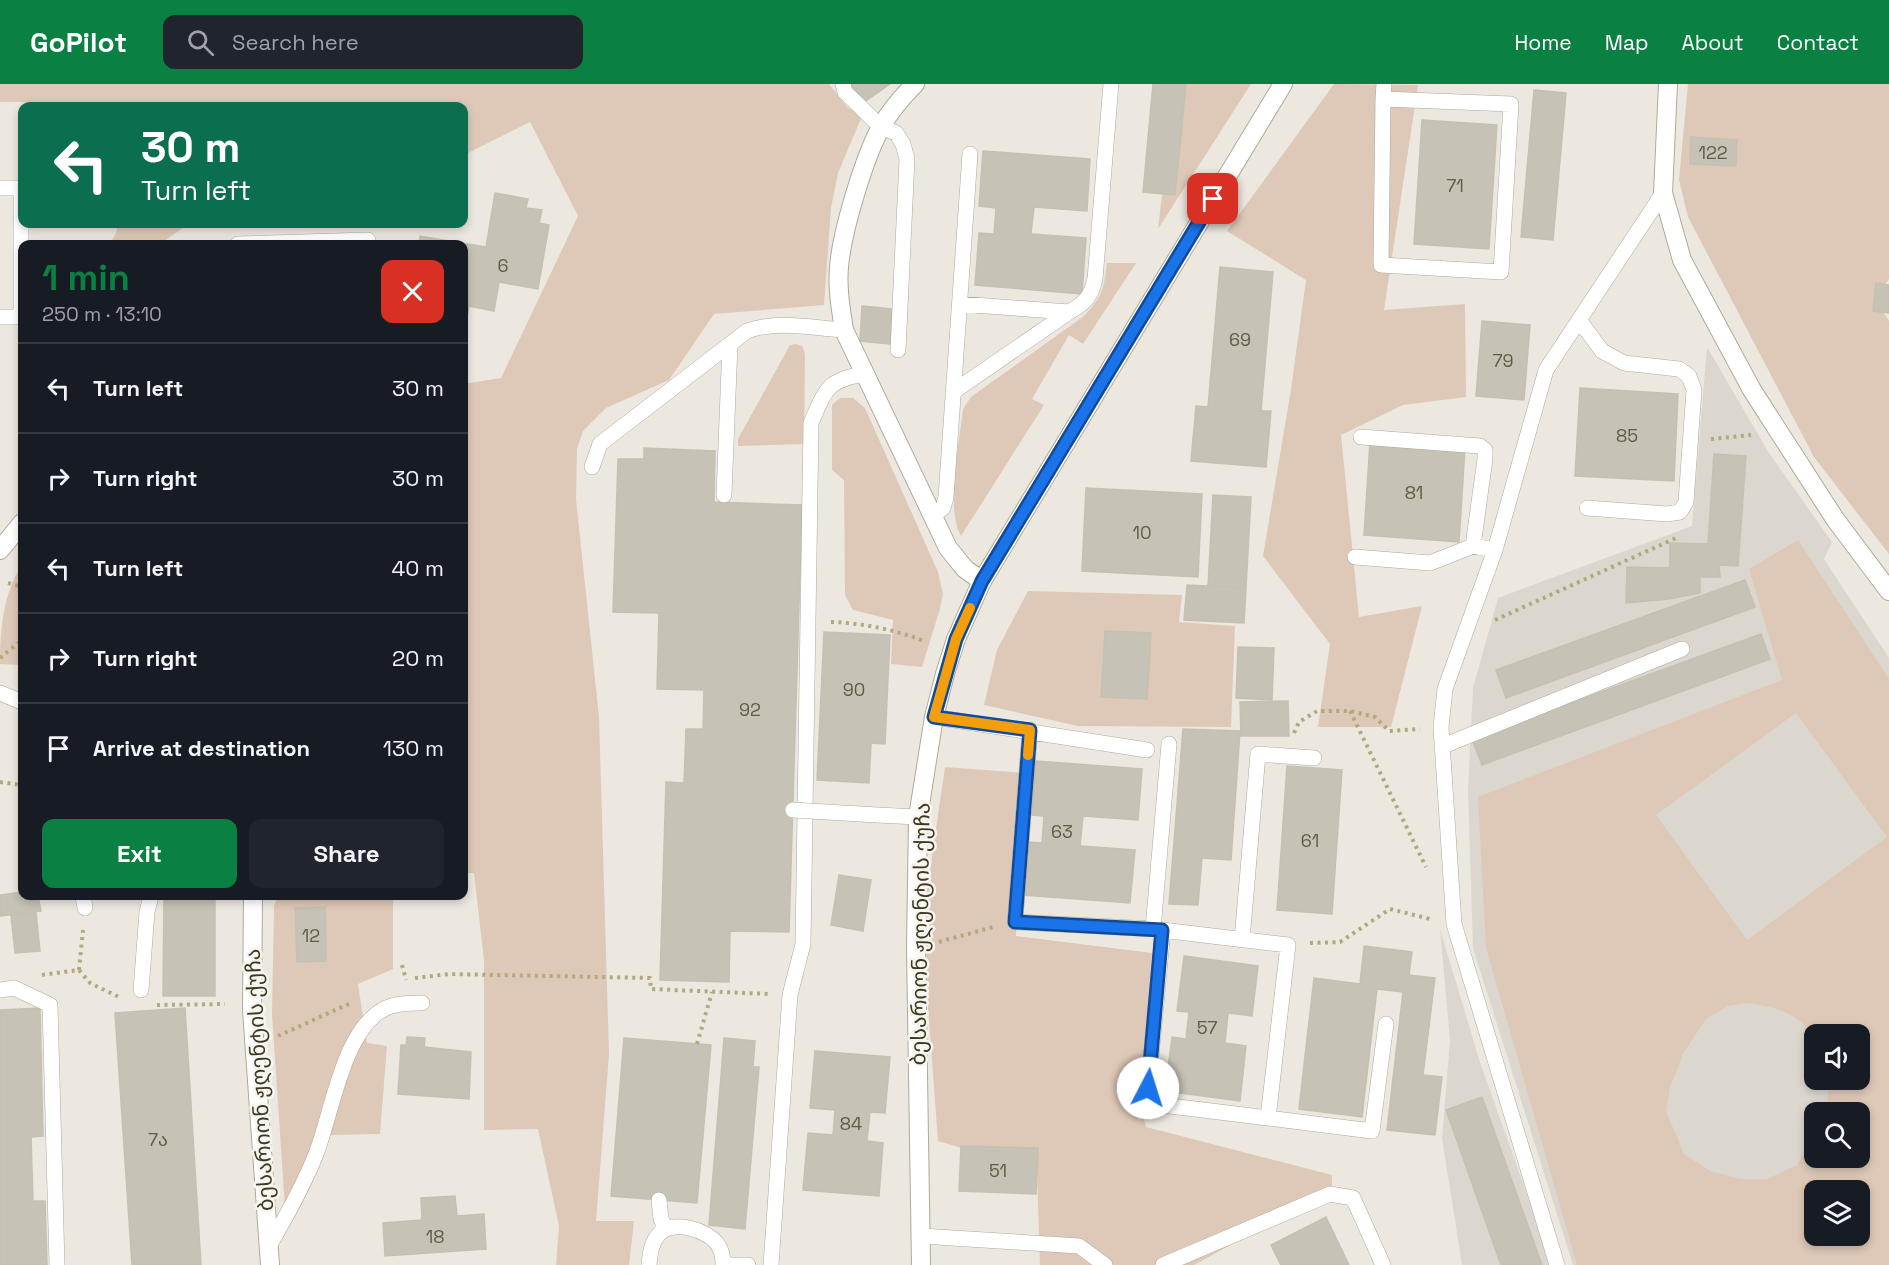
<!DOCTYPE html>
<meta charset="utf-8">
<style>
body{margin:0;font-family:"Space Grotesk","Noto Sans Georgian",sans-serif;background:#20242c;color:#f1f3f6;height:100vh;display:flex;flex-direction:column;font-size:22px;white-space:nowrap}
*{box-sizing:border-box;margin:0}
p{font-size:20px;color:#9ea1a6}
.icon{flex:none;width:33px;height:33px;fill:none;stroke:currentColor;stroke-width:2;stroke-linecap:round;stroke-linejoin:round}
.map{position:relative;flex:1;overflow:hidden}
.drawer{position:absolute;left:18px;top:156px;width:450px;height:660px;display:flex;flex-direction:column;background:#171b24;border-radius:12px;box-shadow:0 3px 9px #0003}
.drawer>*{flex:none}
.hud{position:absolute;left:18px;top:18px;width:450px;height:126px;border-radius:12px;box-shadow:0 3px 9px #0003;background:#0b6e4f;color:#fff;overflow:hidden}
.buttons{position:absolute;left:1804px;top:940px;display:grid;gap:12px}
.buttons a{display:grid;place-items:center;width:66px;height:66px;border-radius:12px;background:#171b24;box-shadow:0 3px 9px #0003;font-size:30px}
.pin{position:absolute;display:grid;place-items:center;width:51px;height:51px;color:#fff;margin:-26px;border-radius:12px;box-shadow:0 3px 9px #0006}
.me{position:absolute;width:66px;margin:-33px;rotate:5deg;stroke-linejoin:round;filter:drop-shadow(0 0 4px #0008)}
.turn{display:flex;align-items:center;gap:21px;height:126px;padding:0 24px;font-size:27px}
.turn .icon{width:78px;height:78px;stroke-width:2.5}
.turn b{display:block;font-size:42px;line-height:51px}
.round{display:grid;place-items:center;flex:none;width:63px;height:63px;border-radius:12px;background:#20242c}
.overview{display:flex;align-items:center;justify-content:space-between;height:102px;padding:0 24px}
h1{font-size:36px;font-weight:700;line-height:45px;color:#0b8043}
.cta{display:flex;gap:12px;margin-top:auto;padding:12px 24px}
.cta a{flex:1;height:69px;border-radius:12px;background:#0b8043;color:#fff;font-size:24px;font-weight:700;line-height:69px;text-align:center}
.cta a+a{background:#20242c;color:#f1f3f6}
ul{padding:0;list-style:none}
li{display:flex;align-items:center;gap:18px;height:90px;padding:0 24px;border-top:2px solid #363941}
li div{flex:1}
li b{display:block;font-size:22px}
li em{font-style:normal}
header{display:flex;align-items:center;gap:36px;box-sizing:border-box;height:84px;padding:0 30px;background:#0b8043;color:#fff}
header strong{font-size:28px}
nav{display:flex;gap:33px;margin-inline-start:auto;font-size:21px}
.search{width:420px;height:54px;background:#20242c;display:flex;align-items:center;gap:15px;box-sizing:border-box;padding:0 21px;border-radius:12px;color:#9ea1a6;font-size:22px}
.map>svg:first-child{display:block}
.built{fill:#dbd7ce;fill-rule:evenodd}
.green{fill:#dec8b7;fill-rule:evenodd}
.building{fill:#c6c2b5;stroke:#c5c0b2;stroke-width:1.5}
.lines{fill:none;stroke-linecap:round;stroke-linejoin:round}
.lane-casing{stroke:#ada99b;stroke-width:16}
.street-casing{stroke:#ada99b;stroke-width:20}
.secondary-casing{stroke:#afaa95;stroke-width:20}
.path{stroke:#b1a97e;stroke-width:4;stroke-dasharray:3 4.5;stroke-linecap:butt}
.lane{stroke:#fff;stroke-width:15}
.street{stroke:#fff;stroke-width:18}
.secondary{stroke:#fff;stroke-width:18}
.lane-bridge-casing{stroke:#ada99b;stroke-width:16;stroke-linecap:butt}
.lane-bridge{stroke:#fff;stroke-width:15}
.route-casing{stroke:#114b97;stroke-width:15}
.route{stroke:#1a73e8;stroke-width:10}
.slow{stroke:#f59e0b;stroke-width:10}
.labels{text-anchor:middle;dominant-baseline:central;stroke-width:5;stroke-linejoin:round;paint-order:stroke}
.number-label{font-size:18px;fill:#5f5b45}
.street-label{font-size:21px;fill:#3d3920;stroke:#f8f5f0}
</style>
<header>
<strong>GoPilot</strong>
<div class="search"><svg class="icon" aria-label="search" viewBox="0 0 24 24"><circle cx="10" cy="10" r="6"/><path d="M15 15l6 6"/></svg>Search here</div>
<nav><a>Home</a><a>Map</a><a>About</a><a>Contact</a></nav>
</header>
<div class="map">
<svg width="1889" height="1181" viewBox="0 0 1889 1181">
<rect width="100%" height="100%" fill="#ece8e0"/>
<path class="built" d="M1707,263L1769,369L1832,458L1824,475L1889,574V1181H1573L1473,864L1468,706L1473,604L1498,514L1692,442ZM1815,951H1860V996H1815ZM1815,1029H1860V1074H1815ZM1815,1107H1860V1152H1815Z
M1440,845L1479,975L1552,1181H1462L1442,1054L1450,956Z"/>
<path class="green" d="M0,0H829L847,23L862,32L838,89L831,124L824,221L714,230L669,296L606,324L583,347L577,365L576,415L599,633L609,970L596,1137H634L629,1181H556L559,1142L538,1045L484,1046V876L474,789H464V300L501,294L578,132L530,38L464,71V22H49L38,18H0Z
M1175,0H1251L1158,145Z
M1334,0L1418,1L1384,226L1465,220L1466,313L1403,321L1341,351L1359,533L1422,522L1391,643H1318L1330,560L1263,472L1291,305L1306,196L1227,147Z
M1688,0H1889V195L1875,215L1889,237V470L1814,373L1688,133L1679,96Z
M118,140H213L183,144L160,160H110L116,149Z
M1107,179H1136L1083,260L1069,251L1032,315L1044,321L961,452C945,426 960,356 963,325L971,313L1084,232C1102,213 1104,205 1107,179Z
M796,260L802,262L805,270L804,360L738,362V355L790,261Z
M840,314H853L865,324L938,488L943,510L940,525L922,583L891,580L893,536L853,526L845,511L844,396L832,386V321Z
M1798,456L1889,595V1181H1577L1486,864L1478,713L1782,596L1749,485ZM1796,629L1887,753L1747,856L1656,731ZM1746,919C1778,923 1793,928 1815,951H1860V996H1829L1827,1018L1823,1029H1860V1074H1815V1049L1797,1081L1767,1095H1740L1710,1087L1684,1070L1666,1027L1670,1003L1684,968L1706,935L1728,922ZM1815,1107H1860V1152H1815Z
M22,482V581L0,580C0,549 3,507 22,482Z
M1028,507L1182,511L1179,538L1235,542L1231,643L1078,642L984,621L997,566Z
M945,683L1023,689L1016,852L1152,869L1140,1017L1146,1043L1332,1091V1110L1274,1137L1194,1181H1040L1037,1086L938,1057L922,842Z
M278,812H393V885L358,900L367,959L387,962L380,1050L331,1051L315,1058L285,1124L272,930L274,822Z"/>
<path class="building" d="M846,0H890L860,21Z
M1153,0H1186L1175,111L1143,108Z
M1534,6L1566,9L1553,156L1521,153Z
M1422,36L1497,41L1489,165L1414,160Z
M1691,53L1737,56L1736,82L1690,80Z
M983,67L1090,75L1087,127L1034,123L1031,150L1086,154L1082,210L975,201L979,149L994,150L996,124L979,122Z
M495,109L528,115L526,124L542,126L539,139L549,141L538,205L499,198L494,227L469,222L464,252V160H419L420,152L486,163Z
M1220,183L1273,188L1261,327H1271L1266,383L1191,377L1196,322L1208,323Z
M1876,199L1889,201V229L1873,227Z
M862,222L892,225L890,260L860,257Z
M1482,237L1530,241L1524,316L1476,312Z
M1580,304L1678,310L1674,397L1575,392Z
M1370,358L1465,364L1459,458L1364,451Z
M644,364L715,367L714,418L802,421L789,848L730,847L729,898L660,896L666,698L684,699L686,645H703L704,606L657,605L659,529L613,528L618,375H644Z
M1714,370L1746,372L1738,482L1719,481L1720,493H1700V509L1669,515L1626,519L1627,483L1670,484V459L1708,460Z
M1086,404L1202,410L1198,493L1082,487Z
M1213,411L1251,413L1246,504L1208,502Z
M1745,496L1755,523L1506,614L1496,586Z
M1187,501L1246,504L1244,539L1184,536Z
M1105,547L1151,549L1147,615L1101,613Z
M824,548L890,551L885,660L871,659L869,699L817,696Z
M1761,550L1770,575L1482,681L1472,655Z
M1238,563L1274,564L1272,616L1236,614Z
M1288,617L1289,652H1241L1240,618Z
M1183,645L1240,647L1231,776L1202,774L1198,821L1169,820Z
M1036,677L1142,685L1138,736L1083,732L1080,762L1135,766L1130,819L1023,811L1027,758L1042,759L1044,732L1032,731Z
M1287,682L1342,686L1332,830L1277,826Z
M839,791L871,796L863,847L831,841Z
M22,808V812H38L41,827L0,832V811Z
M164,812H215V912H163Z
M325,823L326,877L297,878L295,824Z
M36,828L40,867L15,869L11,831Z
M1364,862L1412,868L1409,891L1435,894L1423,991L1442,993L1435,1051L1387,1046L1403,908L1377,905L1362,1033L1299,1025L1314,894L1360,900Z
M1184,872L1258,882L1252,932L1228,929L1225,959L1246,962L1240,1017L1165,1007L1172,953L1186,955L1189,928L1177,927Z
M40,924L43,1052L31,1053L33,1117H45L47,1181H0V926Z
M185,924L201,1181H132L115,929Z
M407,953L425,954L424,963L471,968L469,1015L398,1010L401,961H406Z
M624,954L711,961L697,1119L611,1112Z
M724,954L755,957L753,983H759L745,1145L709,1141Z
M815,967L890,973L885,1029L870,1028L867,1057L883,1059L879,1112L803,1106L808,1049L833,1051L835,1026L810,1024Z
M1482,1013L1542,1181H1501L1446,1026Z
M961,1062L1038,1064L1036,1110L959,1107Z
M455,1112L457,1132L484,1130L486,1165L385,1172L383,1139L422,1136L421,1114Z
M1326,1133L1349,1181H1281L1271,1161Z"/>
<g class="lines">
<defs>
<path id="lane" d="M843,0L845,8L881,43L896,49L903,60L907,75L898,266
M1383,15L1511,20L1501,188L1381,181L1383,15L1384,0
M0,104H21V233H0
M238,160L368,156
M960,220L1069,228C1085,219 1091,213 1095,195L1111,0
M1579,236L1602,267L1624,279L1679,285L1689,292L1694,306L1686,418L1680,428L1667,430L1587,424
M953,308L1069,228
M1361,353L1480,362L1485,366V375L1473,462L1495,466
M592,383L600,360L747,247C777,236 813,244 844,246
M724,411L730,260
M932,432L943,424L946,413L970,70
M1355,473L1430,479L1473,462
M0,609L22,618
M934,633L1147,666
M1030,646L1015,838L1153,845
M1169,660L1153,845L1288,861L1268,1034L1372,1047L1386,940
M1443,662L1682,565
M877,731L918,733
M83,812L85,824
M1163,846L1148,1004C1149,1014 1152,1017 1162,1021L1268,1034
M1242,856L1258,670L1314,674
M0,906L14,904L50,921L57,1181
M141,906L147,828L151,812
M659,1116L661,1135L666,1144
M921,1152L1079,1162L1105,1181
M268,1164C286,1133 303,1103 316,1070C332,1030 343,944 386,924C397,919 411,919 422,919
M649,1181C650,1170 651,1159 659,1150C672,1135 709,1146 718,1161C722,1167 723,1173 723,1180
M723,1181H748
M771,1181L790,911L803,860L811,339C825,307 826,296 864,290
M1163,1181L1330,1110L1353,1114L1383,1181
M1557,1181L1454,840L1441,643L1445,605L1495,466L1546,286L1663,109"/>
<path id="street" d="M915,0C902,13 890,27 881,43C864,74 842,147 839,183C837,204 841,226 844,246L948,464L965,485L982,497"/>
<path id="secondary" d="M1668,0L1663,109L1682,176L1752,306L1835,435L1889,507
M0,466L22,439
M253,812L252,926L270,1181
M921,1181L916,864L918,733L934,633L945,590L956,555L982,497L1283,0"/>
</defs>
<use href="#lane" class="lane-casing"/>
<use href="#street" class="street-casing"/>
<use href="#secondary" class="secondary-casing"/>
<path class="path" d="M1711,355L1751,351
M8,499L22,503
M1495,536L1676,454
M831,538C863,539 895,546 924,557
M0,574L22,556
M1350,627L1426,783
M1294,649L1299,638L1317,627H1350L1375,633L1389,647L1420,645
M0,698L22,701
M939,858L993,843
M1310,859L1340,858L1390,825L1430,835
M402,881L406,896
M79,886L83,846
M42,891L79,886L90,899L121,914
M415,894L449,890L650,894L651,905L769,910
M157,921L225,920
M278,952L353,918
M697,960L712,908"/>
<use href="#lane" class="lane"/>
<use href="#street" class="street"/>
<use href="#secondary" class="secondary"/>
<defs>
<path id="lane-bridge" d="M793,726L877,731"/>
</defs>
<use href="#lane-bridge" class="lane-bridge-casing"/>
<use href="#lane-bridge" class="lane-bridge"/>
</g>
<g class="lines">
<defs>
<path id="route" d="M1148,1004L1162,846L1015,838L1030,646L934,633L956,555L982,497L1213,115"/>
</defs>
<use href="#route" class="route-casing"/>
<use href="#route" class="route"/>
<path class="slow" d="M970,524L956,555L934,633L1030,646L1028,671"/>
</g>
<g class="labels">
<g class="number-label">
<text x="1713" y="68">122</text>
<text x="1455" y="101">71</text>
<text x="503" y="181">6</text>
<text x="1240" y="255">69</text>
<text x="1503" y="276">79</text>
<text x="1627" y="351">85</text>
<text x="1414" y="408">81</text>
<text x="1142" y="448">10</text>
<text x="854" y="605">90</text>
<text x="750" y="625">92</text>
<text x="1062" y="747">63</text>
<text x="1310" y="756">61</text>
<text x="311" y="851">12</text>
<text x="1207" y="943">57</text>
<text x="851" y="1039">84</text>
<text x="158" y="1055">7ა</text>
<text x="998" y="1086">51</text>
<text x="435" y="1152">18</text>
</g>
<g class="street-label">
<text transform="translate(920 850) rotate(-89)">ბესარიონ ჟღენტის ქუჩა</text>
<text transform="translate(259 996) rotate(-93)">ბესარიონ ჟღენტის ქუჩა</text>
</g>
</g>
</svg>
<div class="buttons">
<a><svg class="icon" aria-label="sound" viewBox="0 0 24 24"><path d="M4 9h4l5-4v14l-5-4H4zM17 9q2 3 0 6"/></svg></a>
<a><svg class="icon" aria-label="search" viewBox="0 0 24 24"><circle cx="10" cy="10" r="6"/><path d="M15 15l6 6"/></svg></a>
<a><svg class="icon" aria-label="layers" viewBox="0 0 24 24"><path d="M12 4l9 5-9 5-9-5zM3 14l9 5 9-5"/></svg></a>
</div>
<div class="pin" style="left:1213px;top:115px;background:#d93025"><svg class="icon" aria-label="arrive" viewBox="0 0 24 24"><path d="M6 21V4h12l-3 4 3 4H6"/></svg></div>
<svg class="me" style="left:1148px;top:1004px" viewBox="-20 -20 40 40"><circle r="19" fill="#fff"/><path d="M0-13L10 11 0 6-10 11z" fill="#1a73e8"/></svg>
<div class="hud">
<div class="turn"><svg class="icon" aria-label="left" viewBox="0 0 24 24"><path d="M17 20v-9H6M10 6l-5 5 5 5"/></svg><div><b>30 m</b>Turn left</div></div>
</div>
<section class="drawer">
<div class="overview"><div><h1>1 min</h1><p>250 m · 13:10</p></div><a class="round" style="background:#d93025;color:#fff"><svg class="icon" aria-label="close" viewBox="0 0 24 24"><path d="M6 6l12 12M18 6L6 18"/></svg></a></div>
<ul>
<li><svg class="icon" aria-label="left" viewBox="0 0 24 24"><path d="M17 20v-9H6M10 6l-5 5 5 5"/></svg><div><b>Turn left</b></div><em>30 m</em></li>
<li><svg class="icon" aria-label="right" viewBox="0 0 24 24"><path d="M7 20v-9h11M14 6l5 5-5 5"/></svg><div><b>Turn right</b></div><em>30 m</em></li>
<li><svg class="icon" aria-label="left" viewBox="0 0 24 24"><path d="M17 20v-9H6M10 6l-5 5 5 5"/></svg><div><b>Turn left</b></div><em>40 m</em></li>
<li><svg class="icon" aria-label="right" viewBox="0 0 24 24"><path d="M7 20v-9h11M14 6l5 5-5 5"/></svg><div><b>Turn right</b></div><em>20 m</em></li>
<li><svg class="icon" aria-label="arrive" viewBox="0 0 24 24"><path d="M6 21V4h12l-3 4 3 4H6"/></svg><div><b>Arrive at destination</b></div><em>130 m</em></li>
</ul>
<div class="cta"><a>Exit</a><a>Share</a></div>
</section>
</div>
